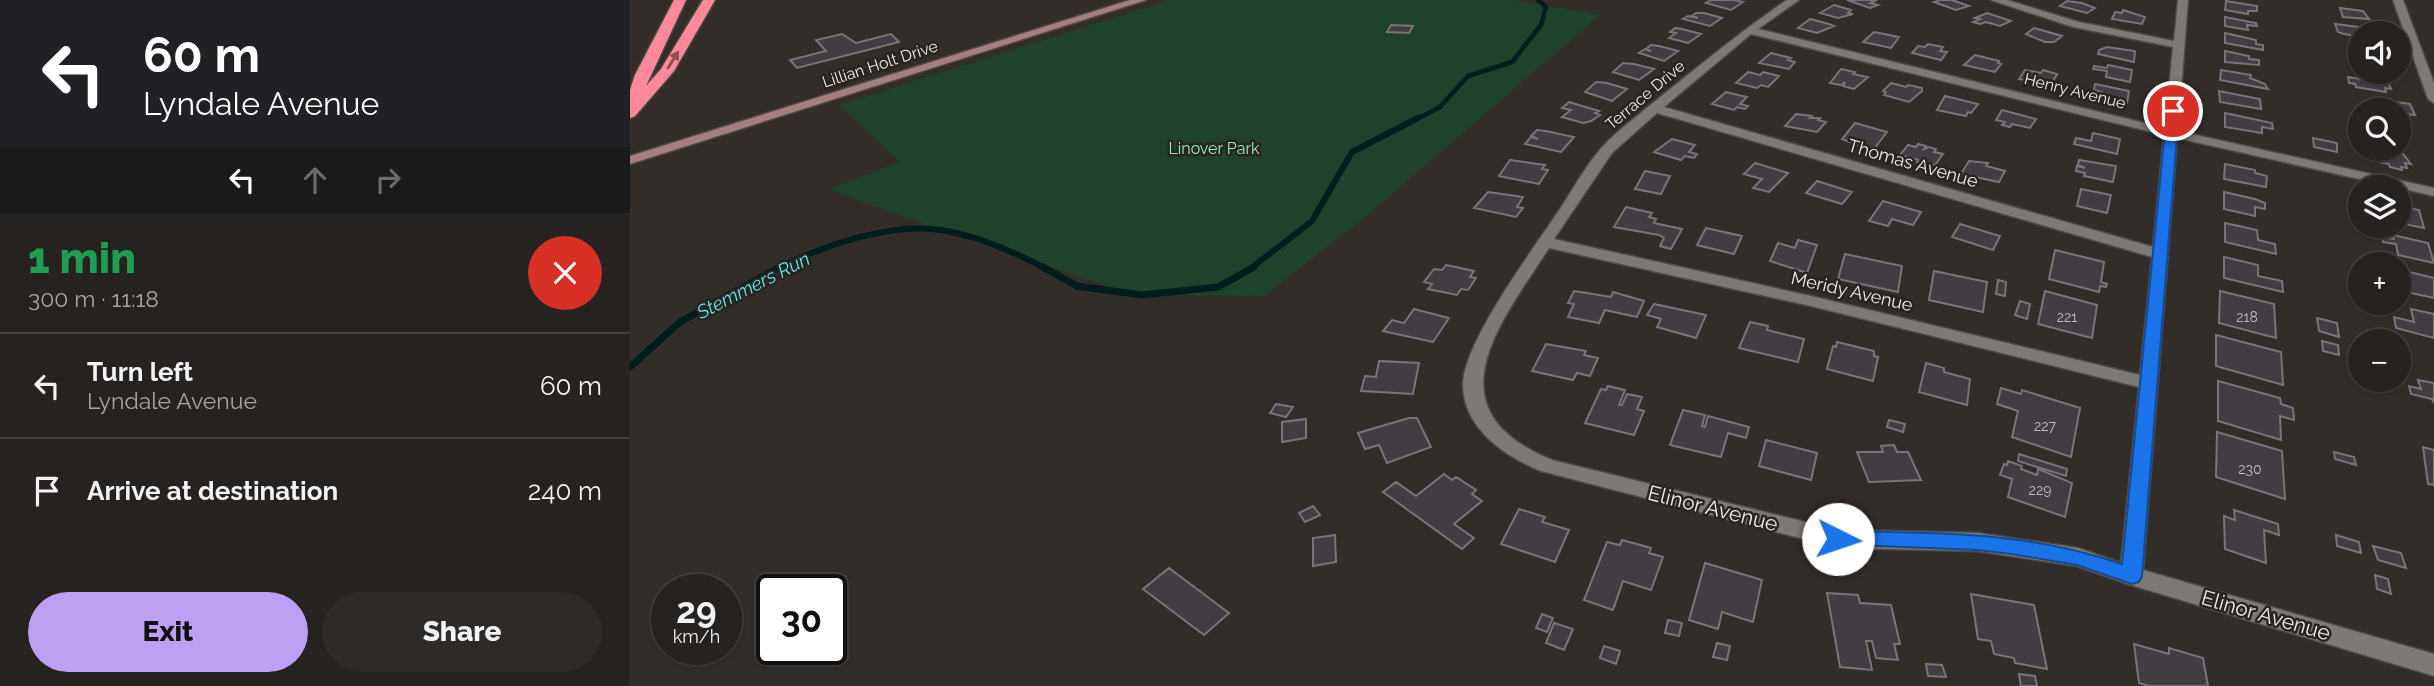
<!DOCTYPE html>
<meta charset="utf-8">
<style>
body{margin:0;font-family:Raleway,sans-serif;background:#2e2a28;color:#f1f3f6;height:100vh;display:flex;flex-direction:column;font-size:26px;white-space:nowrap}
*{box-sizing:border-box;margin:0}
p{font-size:23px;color:#a4a4a4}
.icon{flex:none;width:38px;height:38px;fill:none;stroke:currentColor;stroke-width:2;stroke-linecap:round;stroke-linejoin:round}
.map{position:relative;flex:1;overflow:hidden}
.panel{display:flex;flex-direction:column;background:#26221f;width:630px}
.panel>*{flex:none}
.banner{background:#202124;color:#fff;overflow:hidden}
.tools{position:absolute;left:1718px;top:21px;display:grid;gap:14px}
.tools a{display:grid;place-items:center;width:63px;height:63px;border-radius:50%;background:#26221f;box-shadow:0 2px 5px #0004,0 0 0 2px #423f3d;font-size:35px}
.speed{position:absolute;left:21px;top:574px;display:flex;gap:14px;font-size:35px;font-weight:700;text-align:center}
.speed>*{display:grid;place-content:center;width:91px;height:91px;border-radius:50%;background:#26221f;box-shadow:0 2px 5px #0004,0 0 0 2px #423f3d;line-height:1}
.speed small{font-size:18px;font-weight:400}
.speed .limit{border:4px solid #111;border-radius:10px;background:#fff;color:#111}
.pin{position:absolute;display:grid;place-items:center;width:60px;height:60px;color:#fff;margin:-30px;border:4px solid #fff;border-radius:50%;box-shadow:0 2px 7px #0007}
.me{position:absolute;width:77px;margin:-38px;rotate:94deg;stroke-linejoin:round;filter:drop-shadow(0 0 5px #0008)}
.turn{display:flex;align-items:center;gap:24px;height:147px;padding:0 28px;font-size:32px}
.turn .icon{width:91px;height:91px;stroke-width:2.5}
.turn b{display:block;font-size:49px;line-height:60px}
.lanes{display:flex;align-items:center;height:66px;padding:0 28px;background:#0003;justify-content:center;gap:35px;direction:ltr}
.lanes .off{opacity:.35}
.round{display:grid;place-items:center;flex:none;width:74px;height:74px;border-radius:37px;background:#2e2a28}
.headline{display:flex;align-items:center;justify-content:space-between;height:119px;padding:0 28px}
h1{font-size:42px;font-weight:800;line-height:52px;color:#1e9e55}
.button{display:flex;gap:14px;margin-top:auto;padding:14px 28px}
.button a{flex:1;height:80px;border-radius:42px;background:#bca0f2;color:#111;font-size:28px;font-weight:800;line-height:80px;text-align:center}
.button a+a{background:#2e2a28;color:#f1f3f6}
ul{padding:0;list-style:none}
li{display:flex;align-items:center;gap:21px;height:105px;padding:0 28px;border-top:2px solid #423f3d}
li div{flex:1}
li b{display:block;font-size:26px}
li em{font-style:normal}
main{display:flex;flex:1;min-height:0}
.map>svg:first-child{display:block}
.green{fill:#1f422d}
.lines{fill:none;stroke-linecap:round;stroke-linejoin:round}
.stream-far2{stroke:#001c1d;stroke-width:4.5}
.stream-far1{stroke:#001c1d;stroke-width:6}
.stream{stroke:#001c1d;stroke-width:7}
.building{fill:#423d42;stroke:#797479;stroke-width:2}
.minor-casing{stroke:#4d4945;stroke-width:3}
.secondary-casing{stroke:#4d4945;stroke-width:3}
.motorway-casing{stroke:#4d4945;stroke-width:3}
.minor{fill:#7e7974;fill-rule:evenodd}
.secondary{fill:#a57e7f;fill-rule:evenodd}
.motorway{fill:#ff899a;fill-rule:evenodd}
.oneway{fill:#895156}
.route{fill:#1a73e8;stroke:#114b97;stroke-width:2}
.labels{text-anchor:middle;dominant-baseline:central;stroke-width:5;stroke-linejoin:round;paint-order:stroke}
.number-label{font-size:14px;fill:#c2bfbe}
.far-street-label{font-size:16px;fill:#edeae7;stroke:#28241f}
.far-park-label{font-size:16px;fill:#92eeb5;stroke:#28241f}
.street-label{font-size:18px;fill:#edeae7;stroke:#28241f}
.water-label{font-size:19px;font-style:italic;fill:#5de8f0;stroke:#28241f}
.near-street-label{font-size:21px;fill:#edeae7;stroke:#28241f}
</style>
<main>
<section class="panel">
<div class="banner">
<div class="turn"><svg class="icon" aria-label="left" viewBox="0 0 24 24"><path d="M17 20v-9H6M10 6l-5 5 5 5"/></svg><div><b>60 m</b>Lyndale Avenue</div></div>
<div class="lanes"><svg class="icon" aria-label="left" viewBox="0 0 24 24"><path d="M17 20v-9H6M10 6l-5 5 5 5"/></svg><svg class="icon off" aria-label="ahead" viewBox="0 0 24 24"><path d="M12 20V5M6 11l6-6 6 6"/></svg><svg class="icon off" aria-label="right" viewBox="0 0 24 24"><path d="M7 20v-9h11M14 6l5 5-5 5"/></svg></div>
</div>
<div class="headline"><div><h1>1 min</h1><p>300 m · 11:18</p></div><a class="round" style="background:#d93025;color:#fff"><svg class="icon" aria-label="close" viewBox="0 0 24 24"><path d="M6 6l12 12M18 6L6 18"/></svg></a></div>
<ul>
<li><svg class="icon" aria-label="left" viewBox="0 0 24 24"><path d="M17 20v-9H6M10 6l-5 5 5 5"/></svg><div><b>Turn left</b><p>Lyndale Avenue</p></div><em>60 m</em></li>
<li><svg class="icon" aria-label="arrive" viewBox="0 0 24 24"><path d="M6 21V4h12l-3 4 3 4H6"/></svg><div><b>Arrive at destination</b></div><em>240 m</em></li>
</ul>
<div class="button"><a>Exit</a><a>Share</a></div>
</section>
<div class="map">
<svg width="1804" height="686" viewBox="0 0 1804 686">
<rect width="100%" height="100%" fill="#322d29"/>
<path class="green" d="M540,0H882L970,15L733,219L634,296L502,294L318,233L199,189L270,162L209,105Z"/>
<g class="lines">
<path class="stream-far2" d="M785,120L810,107L838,76L882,62L911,25L916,7L908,0"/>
<path class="stream-far1" d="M146,269C192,246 260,222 311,230C348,236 383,251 416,269
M620,269L682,221L722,152L788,118"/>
<path class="stream" d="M413,267L447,286L512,295L588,287L624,267
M0,367L50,322L150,267"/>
</g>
<path class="building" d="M1081,0H1104L1113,2L1101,10L1076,3Z
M1217,0H1247L1240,3L1248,5L1240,8Z
M1310,0H1322L1339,6L1326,10L1304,2Z
M1437,1L1452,3L1465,8L1457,13L1430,6Z
M1596,1L1627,6V11H1618V14L1595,10Z
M1204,5L1221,10L1218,13L1223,14L1208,18L1190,13Z
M1710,8L1733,11L1739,19L1713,17Z
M1493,10L1515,17L1512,24L1482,19L1485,12L1492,13Z
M1066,13H1074L1092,18L1080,26L1053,19L1058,16L1068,18L1062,16Z
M1357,13L1381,21L1370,26L1356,22L1350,24L1343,22L1350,19L1345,18Z
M1595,17L1626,23L1627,26L1617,25L1618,30L1595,26Z
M1180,19L1199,24L1204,26L1187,33L1168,28Z
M1705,24L1738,28L1739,33H1731V37L1714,34L1708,32Z
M761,25L783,26L779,33L757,32Z
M1045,28L1052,29L1071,34L1058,43L1039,38L1046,33L1040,32Z
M1404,28L1432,36L1424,42H1415L1396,34Z
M1244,32L1269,37L1261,48L1233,42Z
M1595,33L1626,40V44L1633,45V50L1595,43Z
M212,34L226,43L261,34L269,42L167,68L160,60L196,51L186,40Z
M1298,44L1313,47L1310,51L1317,52L1311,60L1282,53L1288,46L1295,47Z
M1021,45L1029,46L1048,51L1034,61L1009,53L1015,49L1021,51L1016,49Z
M1477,47L1505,51L1504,62L1468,54L1469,50Z
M1595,51L1619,56V59L1629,60V65L1595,62Z
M1141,53L1161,58L1158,60L1165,62L1159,69L1129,63Z
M1345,55L1369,61L1368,63L1371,64L1365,72L1334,65Z
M1721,60L1731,62V72H1754L1755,74L1749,73L1750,76L1724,71Z
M993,63L1004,64L1024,69L1009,80L983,72Z
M1478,65L1502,70L1500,82L1476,77L1477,71L1463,69L1464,66L1477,68Z
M1211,69L1225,72L1223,74L1238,77L1224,89L1213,86L1215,82L1211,85L1200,83Z
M1395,70L1411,73L1413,70L1427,74L1421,85L1389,79Z
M1591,70L1621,75L1620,78L1635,84L1638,89L1590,80Z
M1118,72L1130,75L1133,72L1149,76L1138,87L1131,85L1127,88L1106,83Z
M1718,77L1759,84L1761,89L1755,88L1756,92L1726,87L1725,84L1719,83Z
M966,82L977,83L997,89L982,101L955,92Z
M1261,83L1276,87L1278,85L1292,88V91L1279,102L1254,95L1256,92L1253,91Z
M1465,84L1499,91L1497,103L1471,98L1472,92L1464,90Z
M1589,91L1630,99L1631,109L1590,102Z
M1096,92L1117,97L1110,104L1118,106L1115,109L1107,107L1104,110L1082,104Z
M1315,96L1348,104L1341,113L1338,112L1336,116L1307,110Z
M1751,100L1780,104L1785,115L1769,113V110H1753L1746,103H1751Z
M939,102L969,111L965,113L970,115L961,121L953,123L932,117L941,110L932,108Z
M1372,110L1406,119L1400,128L1382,124L1380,127L1372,125L1375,122L1366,120Z
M1595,113L1642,123L1643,129L1632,127V133L1595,127Z
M1166,114L1182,116L1180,118H1190L1188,120L1196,122L1187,132L1155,126Z
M1225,123L1257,132L1243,150L1212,139Z
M907,130L916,131L944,137L931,152L895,144L901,137L908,139L901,136Z
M1463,133L1490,139L1487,154L1444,144L1446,138L1461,141Z
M1683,138L1707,143V152L1684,147Z
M1042,139L1065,145L1059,152L1067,154L1064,158L1055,156L1051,160L1024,152Z
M1288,144L1296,146L1294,149L1299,147L1306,149L1304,152L1313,154L1305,165L1287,162L1288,160L1270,155L1278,145L1286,147Z
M1745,149L1773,154L1781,164L1775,163L1777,168L1771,167L1772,170L1760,167L1759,164L1748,162Z
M880,160L915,165L912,169L918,170L909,184L869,176Z
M1449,160L1486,166L1483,182L1454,176L1455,173L1446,171L1447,166L1455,168L1448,165Z
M1339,161L1358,163L1356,166L1375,171L1369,182L1331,174Z
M1125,163L1158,173L1139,192L1123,188L1132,179L1114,174Z
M1595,164L1625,170V173L1637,176L1636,187L1594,179Z
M1015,171L1040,176L1031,194L1005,189Z
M1187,181L1222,192L1212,204L1176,193Z
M1451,189L1481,195L1477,213L1447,206Z
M858,192L893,197L887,207L893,208L886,217L844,208Z
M1594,192L1625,199L1635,203V209L1625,207V216L1594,209Z
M1253,201L1291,212L1283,225L1262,219L1258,226L1239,221Z
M1769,206L1789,210L1794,228L1769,223Z
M996,207L1022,213L1019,217L1026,219L1024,223L1052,229L1041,249L1030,246L1034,238L1029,235L984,227Z
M1595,223L1627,230L1628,240L1645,244L1646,254L1595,242Z
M1330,224L1370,236L1363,250L1322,237Z
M1076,228L1112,236L1104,254L1067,245Z
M1763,235L1798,243L1804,263L1768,255L1766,244L1753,242L1752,237L1764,239Z
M1168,240L1187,245L1177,273L1140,261L1148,243L1165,248Z
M1425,250L1474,262L1471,282L1477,284L1476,287L1470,286L1469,292L1419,279Z
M1215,254L1272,266L1268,292L1208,279Z
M1594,257L1628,265V276L1652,281L1653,292L1594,278Z
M816,265L844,271L840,277L846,278L838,290L831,289L827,295L798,289L802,284L794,282L804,269L812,270Z
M1771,270L1804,278V298L1776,292L1774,280L1769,279V275H1773Z
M1304,271L1357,282L1353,312L1299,300Z
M1368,280L1376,282L1375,296L1366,294Z
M944,291L981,297L983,292L1014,301L1007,317L975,310L969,323L938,317L944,304L938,303Z
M1415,291L1467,305L1462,338L1408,324Z
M1590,291L1644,304L1646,338L1589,323Z
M1390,301L1400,304L1397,319L1385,315Z
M1024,304L1076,315L1066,338L1027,327L1031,319L1017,315Z
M784,309L819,318L803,342L753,331L762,320L774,323Z
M1781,309L1804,314V338L1766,328L1764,317L1784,322Z
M1687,318L1707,323L1709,337L1689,331Z
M1120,322L1138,326L1137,330L1174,339L1168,362L1109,348Z
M1586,335L1651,352L1653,385L1586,366Z
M1692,341L1708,345L1709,355L1693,351Z
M1207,342L1244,351V356L1248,357L1243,381L1197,369L1203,346L1206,347Z
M916,344L956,351L954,355L968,358L960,376L947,373L943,380L902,371Z
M749,361L789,363L783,394L731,391L735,376L746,377Z
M1296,363L1314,368V372L1340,379L1337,405L1289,392Z
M1788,380L1804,383V403L1802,399L1781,394L1779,386L1791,389Z
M1588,381L1650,398L1651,404L1663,408L1664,420L1650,416L1651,440L1588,421Z
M978,386L995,390L989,405H992L997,394L1012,397L1007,409L1014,411L1004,435L955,423L971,389L976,390Z
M1371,388L1391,394L1392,390L1450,408L1441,457L1382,437L1388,411L1367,404Z
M646,404L663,407L656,417L640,413Z
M1053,410L1075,415L1072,426L1075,427L1078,416L1119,427L1116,438L1098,433L1091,457L1040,445Z
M779,418H787L801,447L757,463L749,445L735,449L728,433Z
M676,419V438L652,442V422Z
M1259,420L1275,424L1273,432L1257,427Z
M1587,432L1652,451L1655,499L1586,477Z
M1136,440L1187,453L1181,480L1129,466Z
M1264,445L1267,452H1278L1291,480L1239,482L1227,452H1253L1251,446Z
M1793,447L1804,450V485L1798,484Z
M1704,452L1724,457L1726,465L1705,459Z
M1389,454L1437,469L1436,476L1388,461Z
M1378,461L1392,466L1391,469L1407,475L1408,469L1442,483L1435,517L1378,497L1382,479L1370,475L1374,464L1377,465Z
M814,474L822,480L826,477L846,490L842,494L852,501L824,524L844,538L832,549L753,492L766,482L786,496Z
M683,506L690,515L675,522L669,513Z
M889,509L915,517L912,522L939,530L925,562L871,544Z
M1604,510L1648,524L1649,535L1634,530L1636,563L1595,549L1594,516L1605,520Z
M705,535L706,562L683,566V538Z
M1706,535L1729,542L1731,553L1707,546Z
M992,540L1021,548L1019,553L1033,557L1021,590L993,581L983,610L954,600L977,542L990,545Z
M1743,546L1771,553L1776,568L1748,560Z
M1075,563L1132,580L1123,622L1092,612L1088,629L1059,620Z
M539,568L599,613L574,635L513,589Z
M1745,575L1758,579L1761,594L1747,589Z
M1197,593L1228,595L1230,603L1261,605L1270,644H1264L1268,660L1246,658L1242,641H1236L1242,670L1210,667Z
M1341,594L1404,605L1417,669L1385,663L1384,658L1364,654L1361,641L1348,639Z
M912,614L923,618L917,632L906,628Z
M1038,620L1052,623L1049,636L1035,633Z
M924,623L943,629L934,650L916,643Z
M1087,643L1100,646L1097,660L1083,657Z
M1504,644L1539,654V648L1573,658L1578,686H1519L1509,683Z
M974,646L990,651L986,664L970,658Z
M1296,664L1312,665L1316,677L1298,676Z
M1389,674L1405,676L1407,686H1391Z"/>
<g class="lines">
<defs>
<path id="minor" d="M1157,0H1169L1128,29L1535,128L1543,47L1443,27L1361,0H1377L1449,22L1544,41L1548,0H1558L1548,131L1804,188V196L1547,138L1513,570L1804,654V676L1501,585L1447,566L1348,551L1208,548L911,471C876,457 834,429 833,386C832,343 907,244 932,206C946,184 959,160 978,141C997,123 1019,107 1039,90C1078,59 1115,28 1157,0ZM1121,34L1534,135L1523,247L1034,107ZM1027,113L1522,257L1510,375L1181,296L924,239L982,153ZM919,248L1181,306L1509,387L1491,563L1448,548L1348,533L1208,530L922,460C799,410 869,325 919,248Z
M1763,0H1773L1804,83V103L1798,99Z"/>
<path id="secondary" d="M500,0H516L0,164V156Z"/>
<path id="motorway" d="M44,0H56L16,86L31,69L73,0H85L44,71L5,116L0,118V90L5,75Z"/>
</defs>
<use href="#minor" class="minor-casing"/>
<use href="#secondary" class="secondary-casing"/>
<use href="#motorway" class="motorway-casing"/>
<use href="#minor" class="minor"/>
<use href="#secondary" class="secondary"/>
<use href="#motorway" class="motorway"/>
</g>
<defs><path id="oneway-solid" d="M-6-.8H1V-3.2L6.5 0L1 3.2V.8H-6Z" transform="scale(1.75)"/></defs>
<use class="oneway" href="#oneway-solid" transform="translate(43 60) rotate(-58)"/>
<path class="route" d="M1543,108L1549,111L1512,576L1509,582L1502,584L1447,565L1381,554L1348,550L1201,544L1198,539L1201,533L1208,531C1308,533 1396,531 1492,564L1537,111Z"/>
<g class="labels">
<g class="number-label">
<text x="1437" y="317">221</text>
<text x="1617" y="317">218</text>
<text x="1415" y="426">227</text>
<text x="1620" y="469">230</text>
<text x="1410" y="490">229</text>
</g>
<g class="far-street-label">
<text transform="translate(250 64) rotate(-18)">Lillian Holt Drive</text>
<text transform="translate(1445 91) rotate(14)">Henry Avenue</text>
<text transform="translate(1015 95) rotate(-40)">Terrace Drive</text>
</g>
<g class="far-park-label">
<text x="584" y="148">Linover Park</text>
</g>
<g class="street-label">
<text transform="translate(1283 163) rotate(16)">Thomas Avenue</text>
<text transform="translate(1222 291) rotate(13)">Meridy Avenue</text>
</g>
<g class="water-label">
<text transform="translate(123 285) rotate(-27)">Stemmers Run</text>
</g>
<g class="near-street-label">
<text transform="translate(1083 508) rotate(14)">Elinor Avenue</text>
<text transform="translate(1636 615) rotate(16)">Elinor Avenue</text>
</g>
</g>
</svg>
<div class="tools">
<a><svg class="icon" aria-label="sound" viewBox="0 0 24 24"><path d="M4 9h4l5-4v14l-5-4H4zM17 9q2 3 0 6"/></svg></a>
<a><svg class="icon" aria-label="search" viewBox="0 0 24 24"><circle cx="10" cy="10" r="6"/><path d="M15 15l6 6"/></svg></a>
<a><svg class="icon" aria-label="layers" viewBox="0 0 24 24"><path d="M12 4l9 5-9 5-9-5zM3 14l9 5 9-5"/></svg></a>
<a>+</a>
<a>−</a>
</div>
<div class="speed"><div>29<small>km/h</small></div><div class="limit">30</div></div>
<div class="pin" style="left:1543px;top:111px;background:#d93025"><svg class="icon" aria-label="arrive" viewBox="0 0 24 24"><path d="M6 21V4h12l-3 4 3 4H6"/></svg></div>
<svg class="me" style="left:1208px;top:539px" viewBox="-20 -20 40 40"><circle r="19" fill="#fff"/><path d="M0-13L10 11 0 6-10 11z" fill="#1a73e8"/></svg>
</div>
</main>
